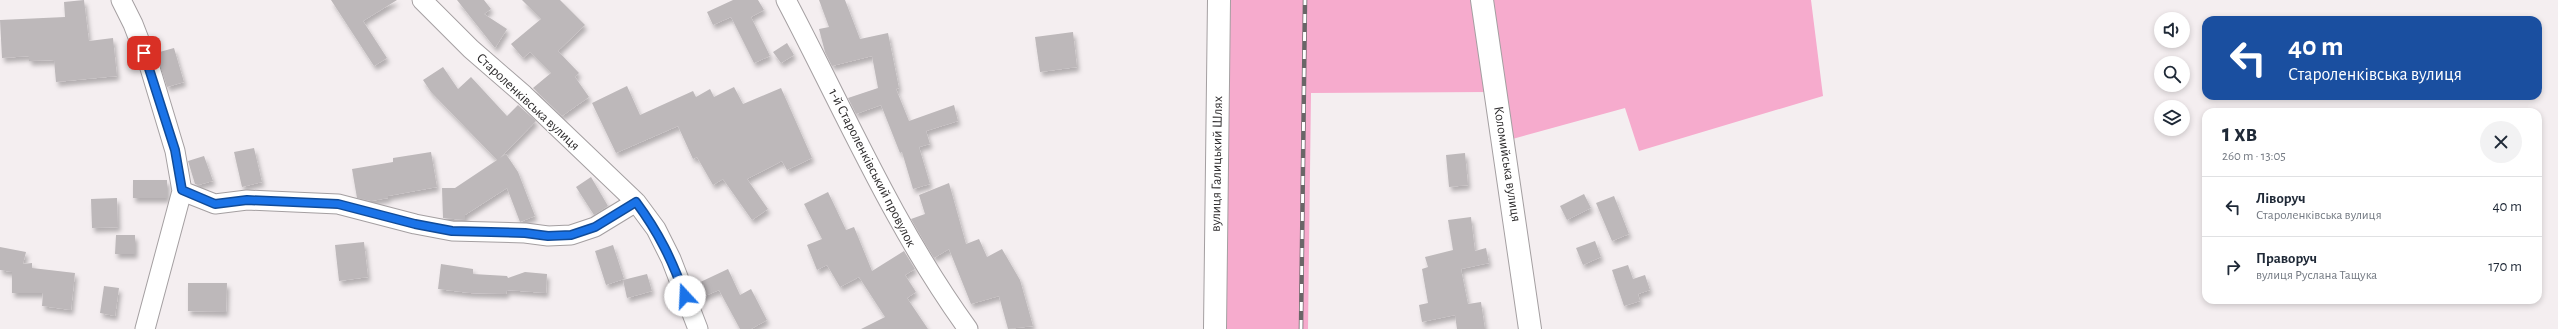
<!DOCTYPE html>
<html lang="uk">
<meta charset="utf-8">
<style>
body{margin:0;font-family:"Alegreya Sans",sans-serif;background:#f2f2f3;color:#1f2937;height:100vh;display:flex;flex-direction:column;font-size:15px;white-space:nowrap}
*{box-sizing:border-box;margin:0}
p{font-size:13px;color:#747a83}
.icon{flex:none;width:22px;height:22px;fill:none;stroke:currentColor;stroke-width:2;stroke-linecap:round;stroke-linejoin:round}
.map{position:relative;flex:1;overflow:hidden}
.drawer{position:absolute;left:2202px;top:108px;width:340px;height:196px;display:flex;flex-direction:column;background:#fff;border-radius:12px;box-shadow:0 2px 6px #0003}
.drawer>*{flex:none}
.top-card{position:absolute;left:2202px;top:16px;width:340px;height:84px;border-radius:12px;box-shadow:0 2px 6px #0003;background:#1a4fa0;color:#fff;overflow:hidden}
.tools{position:absolute;left:2154px;top:12px;display:grid;gap:8px}
.tools a{display:grid;place-items:center;width:36px;height:36px;border-radius:50%;background:#fff;box-shadow:0 2px 6px #0003;font-size:20px}
.pin{position:absolute;display:grid;place-items:center;width:34px;height:34px;color:#fff;margin:-17px;border-radius:8px;box-shadow:0 2px 6px #0006}
.me{position:absolute;width:44px;margin:-22px;rotate:340deg;stroke-linejoin:round;filter:drop-shadow(0 0 3px #0008)}
.turn{display:flex;align-items:center;gap:14px;height:84px;padding:0 20px;font-size:18px}
.turn .icon{width:52px;height:52px;stroke-width:2.5}
.turn b{display:block;font-size:28px;line-height:34px}
.round{display:grid;place-items:center;flex:none;width:42px;height:42px;border-radius:21px;background:#f2f2f3}
.summary{display:flex;align-items:center;justify-content:space-between;height:68px;padding:0 20px}
h1{font-size:24px;font-weight:600;line-height:30px}
ul{padding:0;list-style:none}
li{display:flex;align-items:center;gap:12px;height:60px;padding:0 20px;border-top:1px solid #e0e1e3}
li div{flex:1}
li b{display:block;font-size:15px}
li em{font-style:normal}
.map>svg:first-child{display:block}
.green{fill:#f6abcd}
.building{fill:#bdb8ba;filter:url(#shadow)}
.lines{fill:none;stroke-linecap:round;stroke-linejoin:round}
.minor-casing{stroke:#a49fa1;stroke-width:21}
.tertiary-casing{stroke:#a49fa1;stroke-width:24}
.trunk-casing{stroke:#a49fa1;stroke-width:24}
.minor{stroke:#fff;stroke-width:19}
.tertiary{stroke:#fff;stroke-width:22}
.trunk{stroke:#fff;stroke-width:22}
.rail-casing{stroke:#696667;stroke-width:4.5}
.rail{stroke:#fff;stroke-width:3;stroke-dasharray:9;stroke-linecap:butt}
.route-casing{stroke:#114b97;stroke-width:10}
.route{stroke:#1a73e8;stroke-width:7}
.labels{text-anchor:middle;dominant-baseline:central;stroke-width:3;stroke-linejoin:round;paint-order:stroke}
.street-label{font-size:14px;fill:#2f2d2e;stroke:#fff}
</style>
<div class="map">
<svg width="2558" height="329" viewBox="0 0 2558 329">
<defs>
<filter id="shadow"><feDropShadow dx="2.5" dy="4.5" stdDeviation="2" flood-color="#0004"/></filter>
</defs>
<rect width="100%" height="100%" fill="#f4eef0"/>
<path class="green" d="M1212,0H1811L1823,96L1639,151L1625,108L1498,143L1490,92L1311,93L1308,329H1208Z"/>
<path class="building" d="M84,0L89,41L113,38L117,76L56,82L54,60L29,61V56L2,58L0,20L65,17L64,2Z
M331,0H397L363,21L387,58L374,66Z
M457,0H484L491,9L484,14L507,29L495,48Z
M522,0H560L585,25L558,51L579,73L575,77L589,97L562,116L533,88L551,73L530,52L523,58L511,44L541,19Z
M733,0H758L764,10L751,17L770,56L754,63L731,17L713,25L707,12Z
M819,0H845L860,39L888,33L899,88L896,89L909,121L954,105L958,121L926,131L930,144L919,147L930,184L913,189L902,152L900,153L881,105L856,114L848,98L878,88L872,56L832,66L825,52L819,29L829,27Z
M1073,32L1077,67L1040,72L1035,37Z
M787,43L794,55L781,63L773,52Z
M174,48L184,82L167,87L156,53Z
M443,67L458,89L471,77L507,116L518,105L536,121L500,158L506,154L518,172L535,216L520,222L507,188L465,215V220L443,218L442,188H455L497,160L431,92L423,80Z
M627,86L640,115L693,91L696,97L710,89L714,97L734,87L743,104L781,88L812,158L787,170L782,161L747,179L768,209L752,220L723,179L713,185L697,157L693,159L678,126L616,153L592,103Z
M254,148L262,182L242,187L234,152Z
M431,152L437,187L388,196V198L371,201L357,198L352,169L393,162V158Z
M1465,153L1468,185L1449,187L1446,155Z
M204,156L213,181L198,185L195,184L188,161Z
M591,177L608,206L594,215L576,187Z
M133,180H167V198H133Z
M949,183L966,244L979,239L987,257L1002,249L1020,280L1033,326L1008,329L999,296L971,304L949,249L934,258L926,245L911,219L925,214L919,195Z
M828,192L846,230L854,227L872,271L904,251L915,269L905,275L916,292L907,298L928,329H861L885,317L859,277L840,287L827,265L817,270L807,245L822,239L804,204Z
M1584,194L1591,208L1567,220L1560,206Z
M1614,196L1629,234L1612,241L1596,203Z
M117,198L118,227L92,228L91,199Z
M1471,217L1475,251L1486,248L1489,263L1461,269L1468,304L1481,302L1485,329H1457L1455,315L1422,322L1419,305L1428,303L1422,269L1428,267L1425,257L1453,250L1448,220Z
M116,235H135V254H115Z
M1595,241L1601,257L1583,265L1576,248Z
M364,242L368,277L339,281L335,245Z
M613,245L624,279L606,285L595,251Z
M0,247L26,252L23,264L32,263V268L75,273L71,310L42,306L43,293H12V272L0,270Z
M441,264L473,269V274L507,276L508,278L525,272L547,274L546,293L507,290L506,294L470,293L438,289Z
M1628,265L1633,279L1645,275L1650,290L1638,294L1640,301L1624,306L1612,270Z
M728,269L740,295L751,289L767,320L751,329H740L719,290L700,298L694,285Z
M647,274L652,291L627,298L623,280Z
M188,283H227L226,312L188,311Z
M104,286L119,288L115,316L100,313Z"/>
<g class="lines">
<defs>
<path id="minor" d="M121,0L133,24L150,68L175,151L182,191L145,329
M422,0L471,49L524,95L636,202
M786,0C845,112 894,227 968,329
M182,191L215,204L247,200L338,204L415,224L452,231L525,233L548,236L571,235L595,227L636,202L656,229L671,259L698,329"/>
<path id="tertiary" d="M1482,0L1530,329"/>
<path id="trunk" d="M1215,329L1219,0"/>
</defs>
<use href="#minor" class="minor-casing"/>
<use href="#tertiary" class="tertiary-casing"/>
<use href="#trunk" class="trunk-casing"/>
<use href="#minor" class="minor"/>
<use href="#tertiary" class="tertiary"/>
<use href="#trunk" class="trunk"/>
<defs>
<path id="rail" d="M1301,329L1305,0"/>
</defs>
<use href="#rail" class="rail-casing"/>
<use href="#rail" class="rail"/>
</g>
<g class="lines">
<defs>
<path id="route" d="M144,53L175,150L182,190L215,204L247,200L338,204L415,224L452,231L525,233L548,236L571,235L595,227L636,202C659,233 672,260 685,296"/>
</defs>
<use href="#route" class="route-casing"/>
<use href="#route" class="route"/>
</g>
<g class="labels">
<g class="street-label">
<text transform="translate(528 102) rotate(43)">Староленківська вулиця</text>
<text transform="translate(1217 164) rotate(-89)">вулиця Галицький Шлях</text>
<text transform="translate(1507 164) rotate(81)">Коломийська вулиця</text>
<text transform="translate(872 168) rotate(63)">1-й Староленківський провулок</text>
</g>
</g>
</svg>
<div class="tools">
<a><svg class="icon" aria-label="sound" viewBox="0 0 24 24"><path d="M4 9h4l5-4v14l-5-4H4zM17 9q2 3 0 6"/></svg></a>
<a><svg class="icon" aria-label="search" viewBox="0 0 24 24"><circle cx="10" cy="10" r="6"/><path d="M15 15l6 6"/></svg></a>
<a><svg class="icon" aria-label="layers" viewBox="0 0 24 24"><path d="M12 4l9 5-9 5-9-5zM3 14l9 5 9-5"/></svg></a>
</div>
<div class="pin" style="left:144px;top:53px;background:#d93025"><svg class="icon" aria-label="arrive" viewBox="0 0 24 24"><path d="M6 21V4h12l-3 4 3 4H6"/></svg></div>
<svg class="me" style="left:685px;top:296px" viewBox="-20 -20 40 40"><circle r="19" fill="#fff"/><path d="M0-13L10 11 0 6-10 11z" fill="#1a73e8"/></svg>
<div class="top-card">
<div class="turn"><svg class="icon" aria-label="left" viewBox="0 0 24 24"><path d="M17 20v-9H6M10 6l-5 5 5 5"/></svg><div><b>40 m</b>Староленківська вулиця</div></div>
</div>
<section class="drawer">
<div class="summary"><div><h1>1 хв</h1><p>260 m · 13:05</p></div><a class="round"><svg class="icon" aria-label="close" viewBox="0 0 24 24"><path d="M6 6l12 12M18 6L6 18"/></svg></a></div>
<ul>
<li><svg class="icon" aria-label="left" viewBox="0 0 24 24"><path d="M17 20v-9H6M10 6l-5 5 5 5"/></svg><div><b>Ліворуч</b><p>Староленківська вулиця</p></div><em>40 m</em></li>
<li><svg class="icon" aria-label="right" viewBox="0 0 24 24"><path d="M7 20v-9h11M14 6l5 5-5 5"/></svg><div><b>Праворуч</b><p>вулиця Руслана Тащука</p></div><em>170 m</em></li>
</ul>
</section>
</div>
